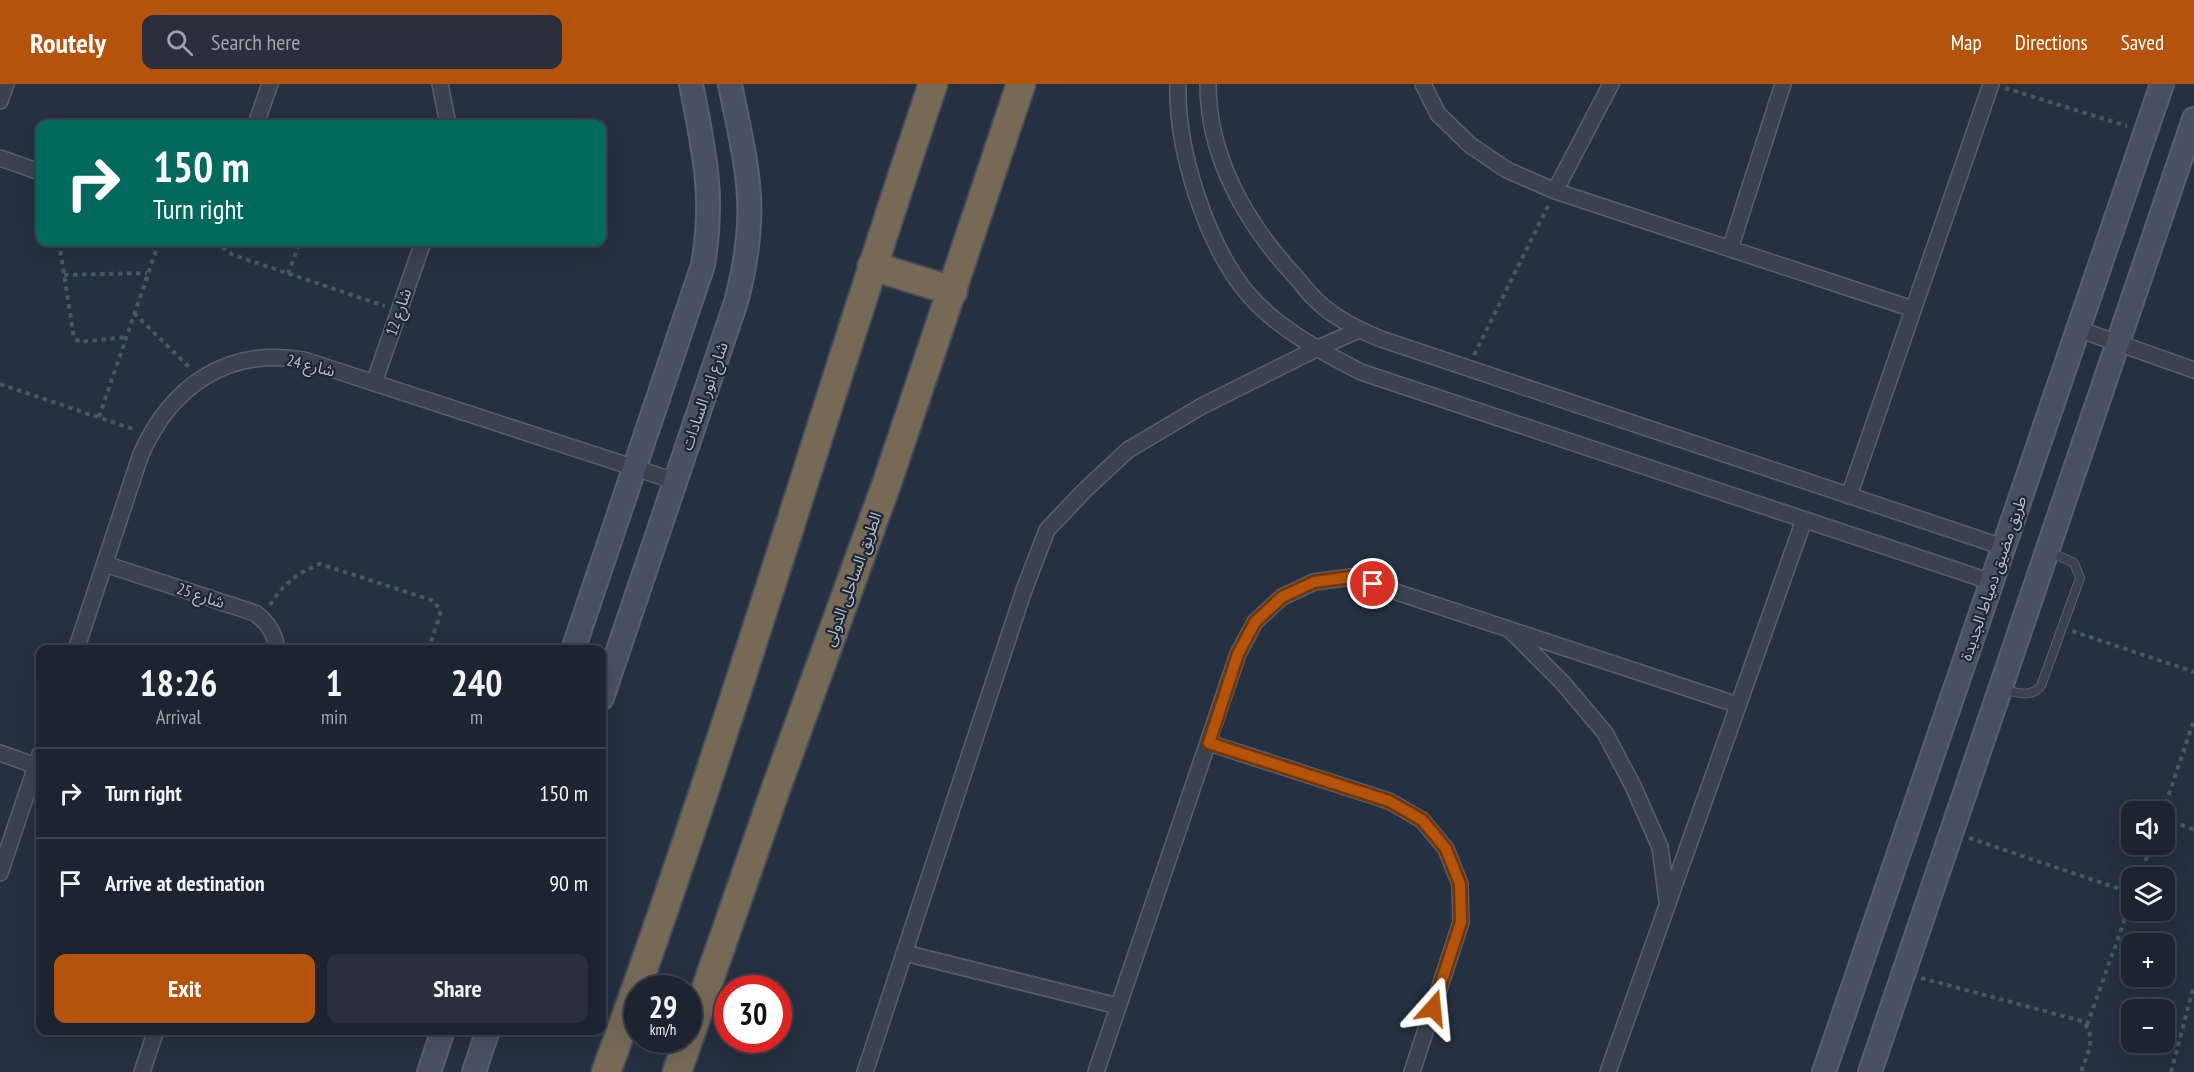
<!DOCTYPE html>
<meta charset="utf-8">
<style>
body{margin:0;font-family:"PT Sans Narrow","Noto Sans Arabic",sans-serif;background:#29303c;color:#f1f3f6;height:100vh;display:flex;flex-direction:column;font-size:22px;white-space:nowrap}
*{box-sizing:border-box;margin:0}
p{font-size:20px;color:#a0a4ab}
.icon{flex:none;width:33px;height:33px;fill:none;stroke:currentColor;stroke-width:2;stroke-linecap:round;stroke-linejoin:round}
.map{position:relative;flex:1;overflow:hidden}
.side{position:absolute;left:36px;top:561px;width:570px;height:390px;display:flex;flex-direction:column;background:#1c2430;border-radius:12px;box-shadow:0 6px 24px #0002,0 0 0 2px #3a414c}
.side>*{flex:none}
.hud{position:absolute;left:36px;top:36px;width:570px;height:126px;border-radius:12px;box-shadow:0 6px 24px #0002,0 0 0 2px #3a414c;background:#00695c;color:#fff;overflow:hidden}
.fabs{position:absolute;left:2121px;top:717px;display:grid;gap:12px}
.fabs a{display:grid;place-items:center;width:54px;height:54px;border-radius:12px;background:#1c2430;box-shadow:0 6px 24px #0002,0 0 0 2px #3a414c;font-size:30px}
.speed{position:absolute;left:624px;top:891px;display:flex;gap:12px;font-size:30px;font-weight:700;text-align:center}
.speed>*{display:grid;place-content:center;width:78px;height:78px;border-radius:50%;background:#1c2430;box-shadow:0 6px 24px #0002,0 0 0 2px #3a414c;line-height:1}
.speed small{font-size:15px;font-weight:400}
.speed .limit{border:9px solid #d22;background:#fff;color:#111}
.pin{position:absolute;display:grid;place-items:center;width:51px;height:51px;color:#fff;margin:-26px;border:3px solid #fff;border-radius:50%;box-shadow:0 2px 6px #0007}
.me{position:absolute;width:66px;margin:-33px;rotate:18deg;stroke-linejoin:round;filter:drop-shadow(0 0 4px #0008)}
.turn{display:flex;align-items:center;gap:21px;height:126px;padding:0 18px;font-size:27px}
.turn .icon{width:78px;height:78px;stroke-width:2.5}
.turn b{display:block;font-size:42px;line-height:51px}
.eta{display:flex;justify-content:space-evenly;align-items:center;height:102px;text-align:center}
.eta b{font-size:36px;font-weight:600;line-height:42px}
.button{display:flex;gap:12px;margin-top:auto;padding:12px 18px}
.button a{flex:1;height:69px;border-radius:12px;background:#b45309;color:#fff;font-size:24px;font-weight:600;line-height:69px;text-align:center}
.button a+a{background:#29303c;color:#f1f3f6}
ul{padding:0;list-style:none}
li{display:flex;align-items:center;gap:18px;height:90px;padding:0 18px;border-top:2px solid #3a414c}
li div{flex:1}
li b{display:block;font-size:22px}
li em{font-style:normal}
header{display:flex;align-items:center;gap:36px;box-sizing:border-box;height:84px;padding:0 30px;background:#b45309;color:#fff}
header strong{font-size:28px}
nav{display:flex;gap:33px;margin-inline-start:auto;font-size:21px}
.search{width:420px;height:54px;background:#29303c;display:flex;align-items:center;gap:15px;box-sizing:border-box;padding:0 21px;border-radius:12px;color:#a0a4ab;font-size:22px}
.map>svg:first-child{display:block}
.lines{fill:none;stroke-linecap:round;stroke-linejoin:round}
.lane-casing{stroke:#57606d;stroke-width:10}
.street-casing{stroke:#57606d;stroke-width:18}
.secondary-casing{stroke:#57606d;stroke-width:26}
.highway-casing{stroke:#444d5a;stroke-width:32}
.path{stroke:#465a5e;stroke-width:4;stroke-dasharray:4.5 4.5;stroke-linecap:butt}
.lane{stroke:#3a4250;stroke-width:8}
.street{stroke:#3a4250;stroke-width:15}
.secondary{stroke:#485163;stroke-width:22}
.highway{stroke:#766a57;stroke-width:28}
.route-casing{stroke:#753606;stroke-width:15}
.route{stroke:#b45309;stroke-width:10}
.labels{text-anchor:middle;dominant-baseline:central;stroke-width:4.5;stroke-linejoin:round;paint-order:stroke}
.street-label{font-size:16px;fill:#b6bdca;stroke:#1e2735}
</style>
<header>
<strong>Routely</strong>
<div class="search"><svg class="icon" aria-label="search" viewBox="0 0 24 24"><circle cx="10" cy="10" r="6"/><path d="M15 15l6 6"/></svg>Search here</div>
<nav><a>Map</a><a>Directions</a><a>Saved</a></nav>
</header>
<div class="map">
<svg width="2194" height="988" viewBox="0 0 2194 988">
<rect width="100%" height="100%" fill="#253040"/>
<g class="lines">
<defs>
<path id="lane" d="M2002,605C2016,608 2030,615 2041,602L2080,494L2074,479L2050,468"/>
<path id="street" d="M440,0L448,40
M1178,0C1176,65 1206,160 1248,210C1278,245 1321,267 1361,288L1992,498
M1208,0C1208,73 1246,139 1294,191C1302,200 1309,210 1318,218C1336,235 1359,246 1381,255L2003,463
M1423,0L1438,30L1470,61L1507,86L1555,107L1913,225
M0,17L6,0
M256,40L270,0
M0,74L40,88
M1555,107L1611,0
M1730,165L1783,0
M2078,245L2194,286
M374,299L423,158
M1849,412L1991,0
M105,480L255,529C268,539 275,549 277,566
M1510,546L1563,599L1605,649L1633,702L1660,763L1667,817
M76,566L141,370C172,301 228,263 304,276L675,397
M1209,659L1389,717L1422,736L1446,765L1460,800L1461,838L1412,988
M0,669L36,682
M0,789L40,670
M905,869L1118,922
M142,988L156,946
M865,988L1024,506L1047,446L1084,407L1128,366L1202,322L1316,265L1359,246
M1096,988L1238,570L1255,538L1282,513L1314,498L1351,493L1738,621
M1608,988L1804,436"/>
<path id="secondary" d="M573,566L703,181C715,112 704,67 691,0
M602,614L736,218C745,184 751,149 749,113C747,75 737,37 730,0
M429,988L443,946
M474,988L488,946
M1824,988L2162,0
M1870,988L2194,35"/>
<path id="highway" d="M872,182L953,207
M606,988C726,662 822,329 933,0
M677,988L775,707L888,396L1021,0"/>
</defs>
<use href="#lane" class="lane-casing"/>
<use href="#street" class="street-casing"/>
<use href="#secondary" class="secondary-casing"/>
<use href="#highway" class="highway-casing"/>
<path class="path" d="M2005,4L2127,42
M59,158L74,254L80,258L126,253
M215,158L233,171L385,222
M288,190L300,158
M64,191L147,189
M134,229L191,285
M1474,271L1548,122
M0,300L136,346
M99,333L159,158
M270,521C282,501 298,488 320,480L434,517L440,526V531L428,566
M2072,547L2194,588
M2163,728L2194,636
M2164,734L2194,746
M1969,754L2123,806L2132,804
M2140,794L2151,760
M1921,894L2082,937C2098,952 2087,970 2081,988
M2087,941L2132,815
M2171,988L2194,901"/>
<use href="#lane" class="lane"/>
<use href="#street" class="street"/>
<use href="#secondary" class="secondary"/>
<use href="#highway" class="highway"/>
</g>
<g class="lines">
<defs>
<path id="route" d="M1373,500L1351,493L1314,498L1282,513L1255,538L1238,570L1209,659L1389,717L1422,736L1434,750L1446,765L1460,800L1461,838L1433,924"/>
</defs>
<use href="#route" class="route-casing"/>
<use href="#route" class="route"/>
</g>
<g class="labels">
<g class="street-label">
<text transform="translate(398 228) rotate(-71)">شارع 12</text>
<text transform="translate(311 281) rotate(14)">شارع 24</text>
<text transform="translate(704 312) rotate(-71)">شارع انور السادات</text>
<text transform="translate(1993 494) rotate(-71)">طريق مضيق دمياط الجديدة</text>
<text transform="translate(852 495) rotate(-70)">الطريق الساحلى الدولى</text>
<text transform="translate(201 511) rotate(18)">شارع 25</text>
</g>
</g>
</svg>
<div class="fabs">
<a><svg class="icon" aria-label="sound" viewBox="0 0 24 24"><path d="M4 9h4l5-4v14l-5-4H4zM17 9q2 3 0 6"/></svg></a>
<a><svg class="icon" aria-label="layers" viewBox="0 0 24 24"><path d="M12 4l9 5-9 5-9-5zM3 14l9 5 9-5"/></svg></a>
<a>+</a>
<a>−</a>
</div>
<div class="speed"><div>29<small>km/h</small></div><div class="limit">30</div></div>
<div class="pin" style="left:1373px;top:500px;background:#d93025"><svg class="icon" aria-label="arrive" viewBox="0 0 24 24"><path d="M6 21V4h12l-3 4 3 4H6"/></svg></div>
<svg class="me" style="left:1433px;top:924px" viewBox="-20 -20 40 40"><path d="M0-17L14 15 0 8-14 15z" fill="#b45309" stroke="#fff" stroke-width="4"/></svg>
<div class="hud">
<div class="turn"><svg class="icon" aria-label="right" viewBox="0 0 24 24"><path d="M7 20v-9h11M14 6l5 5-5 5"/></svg><div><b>150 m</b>Turn right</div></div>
</div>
<section class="side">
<div class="eta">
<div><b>18:26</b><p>Arrival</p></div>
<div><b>1</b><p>min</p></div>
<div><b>240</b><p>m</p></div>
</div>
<ul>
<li><svg class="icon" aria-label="right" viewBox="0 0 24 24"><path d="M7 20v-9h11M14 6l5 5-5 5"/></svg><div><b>Turn right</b></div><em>150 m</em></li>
<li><svg class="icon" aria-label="arrive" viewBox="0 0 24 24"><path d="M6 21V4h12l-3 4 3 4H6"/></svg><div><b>Arrive at destination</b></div><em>90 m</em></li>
</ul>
<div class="button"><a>Exit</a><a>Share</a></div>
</section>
</div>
